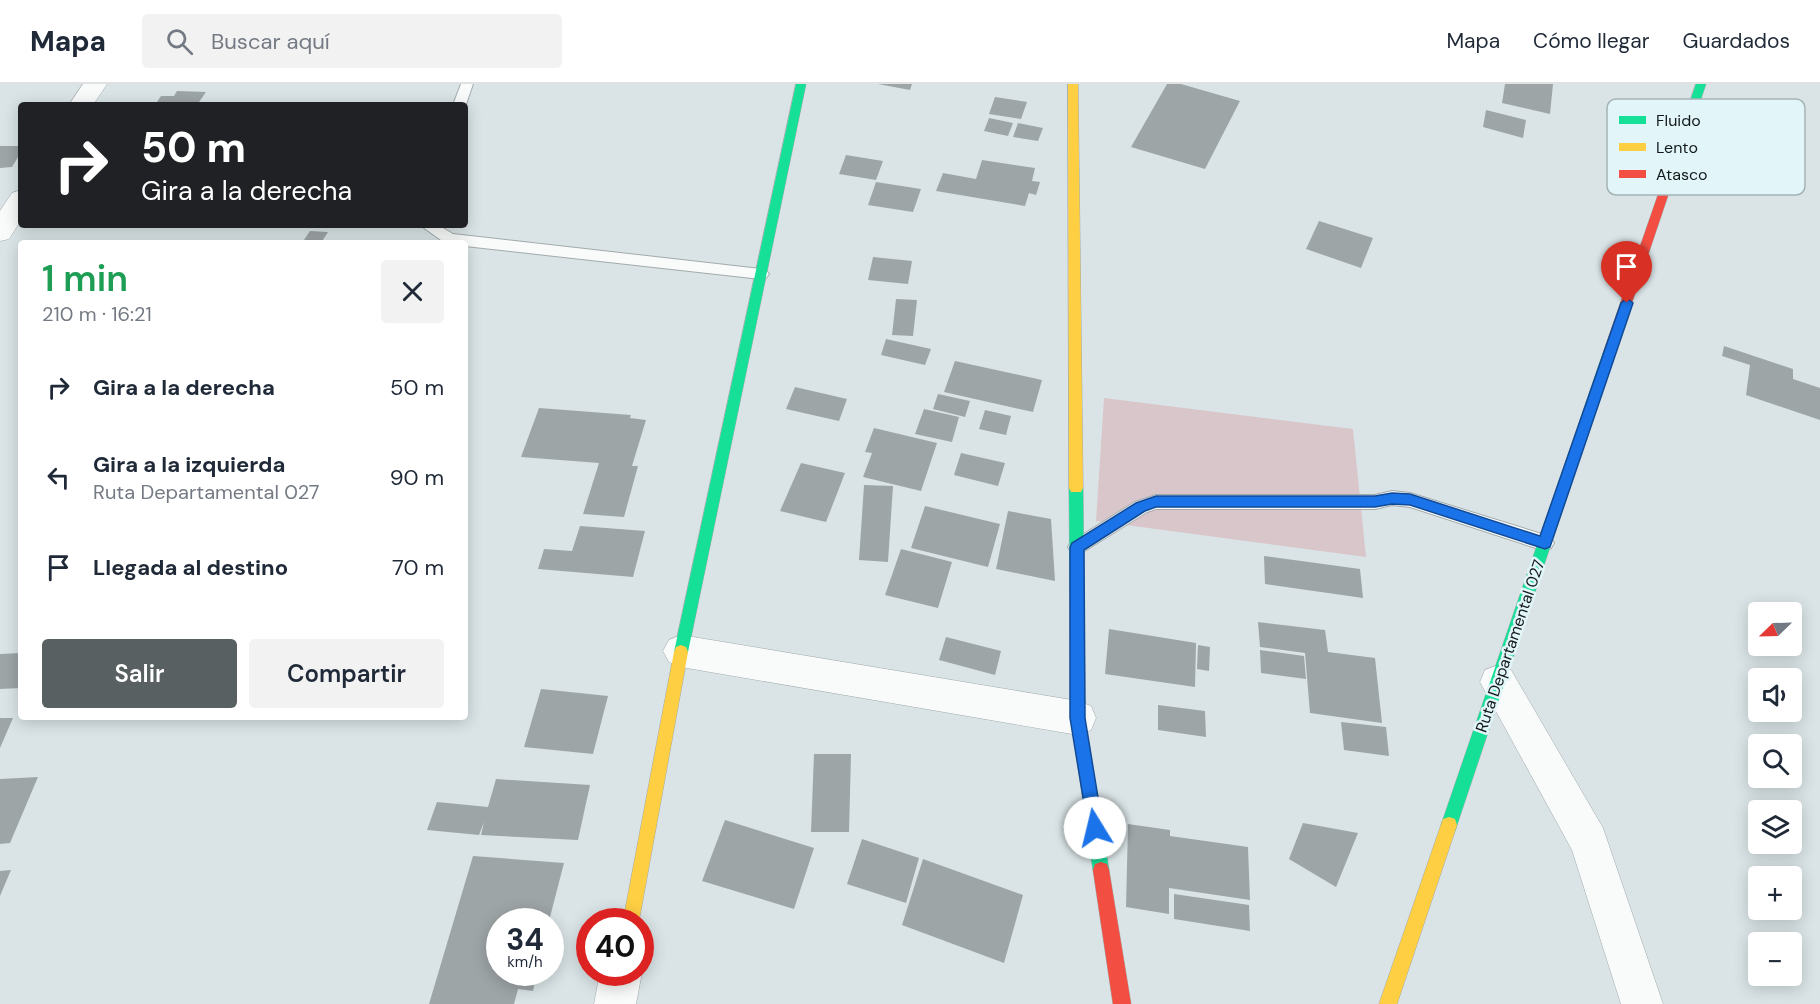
<!DOCTYPE html>
<html lang="es">
<meta charset="utf-8">
<style>
body{margin:0;font-family:"DM Sans",sans-serif;background:#f2f2f3;color:#1f2937;height:100vh;display:flex;flex-direction:column;font-size:22px;white-space:nowrap}
*{box-sizing:border-box;margin:0}
p{font-size:20px;color:#747a83}
.icon{flex:none;width:33px;height:33px;fill:none;stroke:currentColor;stroke-width:2;stroke-linecap:round;stroke-linejoin:round}
.map{position:relative;flex:1;overflow:hidden}
.drawer{position:absolute;left:18px;top:156px;width:450px;height:480px;display:flex;flex-direction:column;background:#fff;border-radius:6px;box-shadow:0 3px 15px #0003}
.drawer>*{flex:none}
.hud{position:absolute;left:18px;top:18px;width:450px;height:126px;border-radius:6px;box-shadow:0 3px 15px #0003;background:#202124;color:#fff;overflow:hidden}
.needle{width:39px;rotate:247deg}
.fabs{position:absolute;left:1748px;top:518px;display:grid;gap:12px}
.fabs a{display:grid;place-items:center;width:54px;height:54px;border-radius:6px;background:#fff;box-shadow:0 3px 15px #0003;font-size:30px}
.speed{position:absolute;left:486px;top:824px;display:flex;gap:12px;font-size:30px;font-weight:700;text-align:center}
.speed>*{display:grid;place-content:center;width:78px;height:78px;border-radius:50%;background:#fff;box-shadow:0 3px 15px #0003;line-height:1}
.speed small{font-size:15px;font-weight:400}
.speed .limit{border:9px solid #d22;background:#fff;color:#111}
.pin{position:absolute;display:grid;place-items:center;width:51px;height:51px;color:#fff;margin:-62px -26px;border-radius:50% 50% 50% 0;rotate:-45deg;box-shadow:0 0 6px #0007}
.pin .icon{rotate:45deg}
.me{position:absolute;width:66px;margin:-33px;rotate:351deg;stroke-linejoin:round;filter:drop-shadow(0 0 4px #0008)}
.turn{display:flex;align-items:center;gap:21px;height:126px;padding:0 24px;font-size:27px}
.turn .icon{width:78px;height:78px;stroke-width:2.5}
.turn b{display:block;font-size:42px;line-height:51px}
.round{display:grid;place-items:center;flex:none;width:63px;height:63px;border-radius:6px;background:#f2f2f3}
.headline{display:flex;align-items:center;justify-content:space-between;height:102px;padding:0 24px}
h1{font-size:36px;font-weight:600;line-height:45px;color:#1e9e55}
.cta{display:flex;gap:12px;margin-top:auto;padding:12px 24px}
.cta a{flex:1;height:69px;border-radius:6px;background:#586061;color:#fff;font-size:24px;font-weight:600;line-height:69px;text-align:center}
.cta a+a{background:#f2f2f3;color:#1f2937}
ul{padding:0;list-style:none}
li{display:flex;align-items:center;gap:18px;height:90px;padding:0 24px}
li div{flex:1}
li b{display:block;font-size:22px}
li em{font-style:normal}
header{display:flex;align-items:center;gap:36px;box-sizing:border-box;height:84px;padding:0 30px;background:#fff;border-bottom:2px solid #e0e1e3}
header strong{font-size:28px}
nav{display:flex;gap:33px;margin-inline-start:auto;font-size:21px}
.search{width:420px;height:54px;background:#f2f2f3;display:flex;align-items:center;gap:15px;box-sizing:border-box;padding:0 21px;border-radius:6px;color:#747a83;font-size:22px}
.map>svg:first-child{display:block}
.green{fill:#d8c6ca}
.building{fill:#9ea5a7}
.lines{fill:none;stroke-linecap:round;stroke-linejoin:round}
.lane-casing{stroke:#a2aaab;stroke-width:2}
.street-casing{stroke:#a2aaab;stroke-width:1}
.fast-casing{stroke:#a2aaab;stroke-width:1}
.slow-casing{stroke:#a2aaab;stroke-width:1}
.jam-casing{stroke:#a2aaab;stroke-width:1}
.lane{fill:#f9fbfb;fill-rule:evenodd}
.street{fill:#f9fbfb;fill-rule:evenodd}
.fast{fill:#16e098;fill-rule:evenodd}
.slow{fill:#ffcf43;fill-rule:evenodd}
.jam{fill:#f24e42;fill-rule:evenodd}
.route{fill:#1a73e8;stroke:#114b97;stroke-width:1.5}
.labels{text-anchor:middle;dominant-baseline:central;stroke-width:5;stroke-linejoin:round;paint-order:stroke}
.street-label{font-size:16px;fill:#12191a;stroke:#e2f5f9}
.key{fill:#e2f5f9;stroke:#a4b3b6;stroke-width:1.5}
.key-label{font-size:16px;fill:#12191a}
</style>
<header>
<strong>Mapa</strong>
<div class="search"><svg class="icon" aria-label="search" viewBox="0 0 24 24"><circle cx="10" cy="10" r="6"/><path d="M15 15l6 6"/></svg>Buscar aquí</div>
<nav><a>Mapa</a><a>Cómo llegar</a><a>Guardados</a></nav>
</header>
<div class="map">
<svg width="1820" height="920" viewBox="0 0 1820 920">
<rect width="100%" height="100%" fill="#dae4e6"/>
<path class="green" d="M1104,314L1353,345L1366,473L1096,437Z"/>
<path class="building" d="M878,0H912L910,6Z
M1167,0H1181L1240,17L1205,85L1131,63Z
M1505,0H1553L1550,30L1502,19Z
M177,7L206,8L197,21H155L161,12H174Z
M995,13L1027,18L1021,35L989,30Z
M1486,26L1526,36L1523,54L1483,43Z
M989,34L1013,39L1008,52L984,47Z
M1018,39L1043,44L1038,57L1013,53Z
M0,62H21V68L12,83L0,84Z
M846,71L883,77L876,96L839,90Z
M982,76L1035,84L1032,97L1040,98L1036,111L1029,109L1025,122L936,107L943,89L976,95Z
M876,98L921,105L913,128L868,121Z
M1319,137L1373,154L1361,184L1306,165Z
M310,147L328,148L321,159H302Z
M873,173L912,177L908,200L868,196Z
M896,215L917,216L913,252L892,251Z
M886,255L931,265L925,281L881,271Z
M1724,262L1793,285V295L1820,304V336L1746,311L1750,281L1722,272Z
M955,277L1042,296L1033,328L944,308Z
M795,303L847,315L839,337L786,325Z
M938,310L970,317L965,333L933,325Z
M539,324L631,331L630,334L646,336L632,382H638L624,433L583,430L599,379L521,373Z
M924,325L959,333L952,358L915,350Z
M985,326L1011,332L1006,351L979,345Z
M874,344L937,359L921,407L863,393L872,369L865,368Z
M961,369L1005,379L998,402L954,391Z
M801,379L845,389L826,438L780,427Z
M864,401L893,402L888,478L859,476Z
M925,422L1000,440L988,483L911,464Z
M1008,427L1051,435L1055,497L996,485Z
M580,442L645,447L633,493L538,485L544,465L572,467Z
M901,465L952,478L938,524L885,511Z
M1264,472L1360,485L1363,514L1265,500Z
M1258,538L1325,546L1328,568L1375,574L1382,639L1310,629L1305,569L1260,563Z
M1109,545L1196,559L1195,603L1105,590Z
M946,553L1001,567L995,591L939,576Z
M1198,561L1210,563L1209,587L1197,585Z
M1260,566L1304,572L1306,595L1261,589Z
M21,569V604L0,605V570Z
M541,605L608,612L593,670L524,663Z
M1158,621L1205,627L1206,653L1158,646Z
M0,634H13L0,664Z
M1341,638L1386,643L1389,672L1344,666Z
M814,670H851L849,748H811Z
M38,693L10,759L0,760V695Z
M496,695L590,701L578,756L481,751L484,738L479,751L427,746L437,718L488,723Z
M725,736L814,764L794,825L702,797Z
M1303,739L1358,749L1336,803L1289,775Z
M1128,740L1170,746V752L1248,763L1250,816L1169,804V830L1126,823Z
M862,755L919,774L906,819L847,800Z
M473,772L564,779L549,837H500V888H537L533,907L518,905L514,920H429Z
M923,775L1023,811L1004,879L902,841Z
M11,786L0,812V787Z
M1174,810L1249,821L1250,847L1174,835Z"/>
<g class="lines">
<defs>
<path id="lane" d="M461,0H473L465,23V21H453Z
M420,141H438L453,150L761,185L766,186L769,190L766,194L761,195L465,162V159H445Z
M1392,407L1410,409L1545,451L1551,454L1554,459L1551,464L1545,467L1410,423L1392,421L1375,425H1156L1147,428L1083,468L1077,471L1071,468L1068,463L1071,458L1135,418L1156,411H1375Z"/>
<path id="street" d="M83,0H107L93,21H69Z
M21,106V136L9,155L0,157V127L12,109Z
M681,551L1078,617L1091,622L1096,634L1091,646L1078,651L681,583L669,578L663,567L669,556Z
M1498,581L1511,586L1603,744L1663,920H1621L1572,766L1480,598L1485,586Z
M640,885L642,888L636,920H594L600,888H640Z"/>
<path id="fast" d="M796,0H806L688,568L686,573L681,575L676,573L674,568Z
M1696,0H1706L1678,82L1677,84H1669L1668,82Z
M1609,264L1615,269L1457,741L1455,747L1449,749L1443,747L1441,741L1603,269Z
M1076,399L1081,400L1083,404L1085,634L1109,786L1107,792L1101,794L1095,792L1093,786L1071,634L1069,404L1071,400Z"/>
<path id="slow" d="M1068,0H1078L1083,404L1081,408H1071L1069,404Z
M681,561L686,563L688,568L639,837H623L674,568L676,563Z
M1449,733L1455,735L1457,741L1397,920H1379L1441,741L1443,735Z"/>
<path id="jam" d="M1673,79L1678,82L1615,269L1613,272H1605L1603,269L1668,82Z
M1101,778L1107,780L1109,786L1131,920H1113L1093,786L1095,780Z"/>
</defs>
<use href="#lane" class="lane-casing"/>
<use href="#street" class="street-casing"/>
<use href="#fast" class="fast-casing"/>
<use href="#slow" class="slow-casing"/>
<use href="#jam" class="jam-casing"/>
<use href="#lane" class="lane"/>
<use href="#street" class="street"/>
<use href="#fast" class="fast"/>
<use href="#slow" class="slow"/>
<use href="#jam" class="jam"/>
</g>
<path class="route" d="M1627,214L1633,219L1550,463L1545,465L1410,421L1392,420L1375,423H1156L1145,427L1084,466L1085,634L1103,744L1100,750L1095,752L1089,750L1070,634V463L1072,459L1136,419L1156,412H1375L1392,409L1410,410L1540,452L1621,219Z"/>
<g class="labels">
<g class="street-label">
<text transform="translate(1510 562) rotate(-71)">Ruta Departamental 027</text>
</g>
</g>
<rect x="1607" y="15" width="198" height="96" rx="9" class="key"/>
<rect x="1619" y="32" width="27" height="8" fill="#16e098"/>
<rect x="1619" y="59" width="27" height="8" fill="#ffcf43"/>
<rect x="1619" y="86" width="27" height="8" fill="#f24e42"/>
<g class="key-label">
<text x="1656" y="42">Fluido</text>
<text x="1656" y="69">Lento</text>
<text x="1656" y="96">Atasco</text>
</g>
</svg>
<div class="fabs">
<a><svg class="needle" viewBox="-14 -14 28 28"><path d="M0-13l5 13h-10z" fill="#e53935"/><path d="M0 13l5-13h-10z" fill="#747a83"/></svg></a>
<a><svg class="icon" aria-label="sound" viewBox="0 0 24 24"><path d="M4 9h4l5-4v14l-5-4H4zM17 9q2 3 0 6"/></svg></a>
<a><svg class="icon" aria-label="search" viewBox="0 0 24 24"><circle cx="10" cy="10" r="6"/><path d="M15 15l6 6"/></svg></a>
<a><svg class="icon" aria-label="layers" viewBox="0 0 24 24"><path d="M12 4l9 5-9 5-9-5zM3 14l9 5 9-5"/></svg></a>
<a>+</a>
<a>−</a>
</div>
<div class="speed"><div>34<small>km/h</small></div><div class="limit">40</div></div>
<div class="pin" style="left:1627px;top:219px;background:#d93025"><svg class="icon" aria-label="arrive" viewBox="0 0 24 24"><path d="M6 21V4h12l-3 4 3 4H6"/></svg></div>
<svg class="me" style="left:1095px;top:744px" viewBox="-20 -20 40 40"><circle r="19" fill="#fff"/><path d="M0-13L10 11 0 6-10 11z" fill="#1a73e8"/></svg>
<div class="hud">
<div class="turn"><svg class="icon" aria-label="right" viewBox="0 0 24 24"><path d="M7 20v-9h11M14 6l5 5-5 5"/></svg><div><b>50 m</b>Gira a la derecha</div></div>
</div>
<section class="drawer">
<div class="headline"><div><h1>1 min</h1><p>210 m · 16:21</p></div><a class="round"><svg class="icon" aria-label="close" viewBox="0 0 24 24"><path d="M6 6l12 12M18 6L6 18"/></svg></a></div>
<ul>
<li><svg class="icon" aria-label="right" viewBox="0 0 24 24"><path d="M7 20v-9h11M14 6l5 5-5 5"/></svg><div><b>Gira a la derecha</b></div><em>50 m</em></li>
<li><svg class="icon" aria-label="left" viewBox="0 0 24 24"><path d="M17 20v-9H6M10 6l-5 5 5 5"/></svg><div><b>Gira a la izquierda</b><p>Ruta Departamental 027</p></div><em>90 m</em></li>
<li><svg class="icon" aria-label="arrive" viewBox="0 0 24 24"><path d="M6 21V4h12l-3 4 3 4H6"/></svg><div><b>Llegada al destino</b></div><em>70 m</em></li>
</ul>
<div class="cta"><a>Salir</a><a>Compartir</a></div>
</section>
</div>
